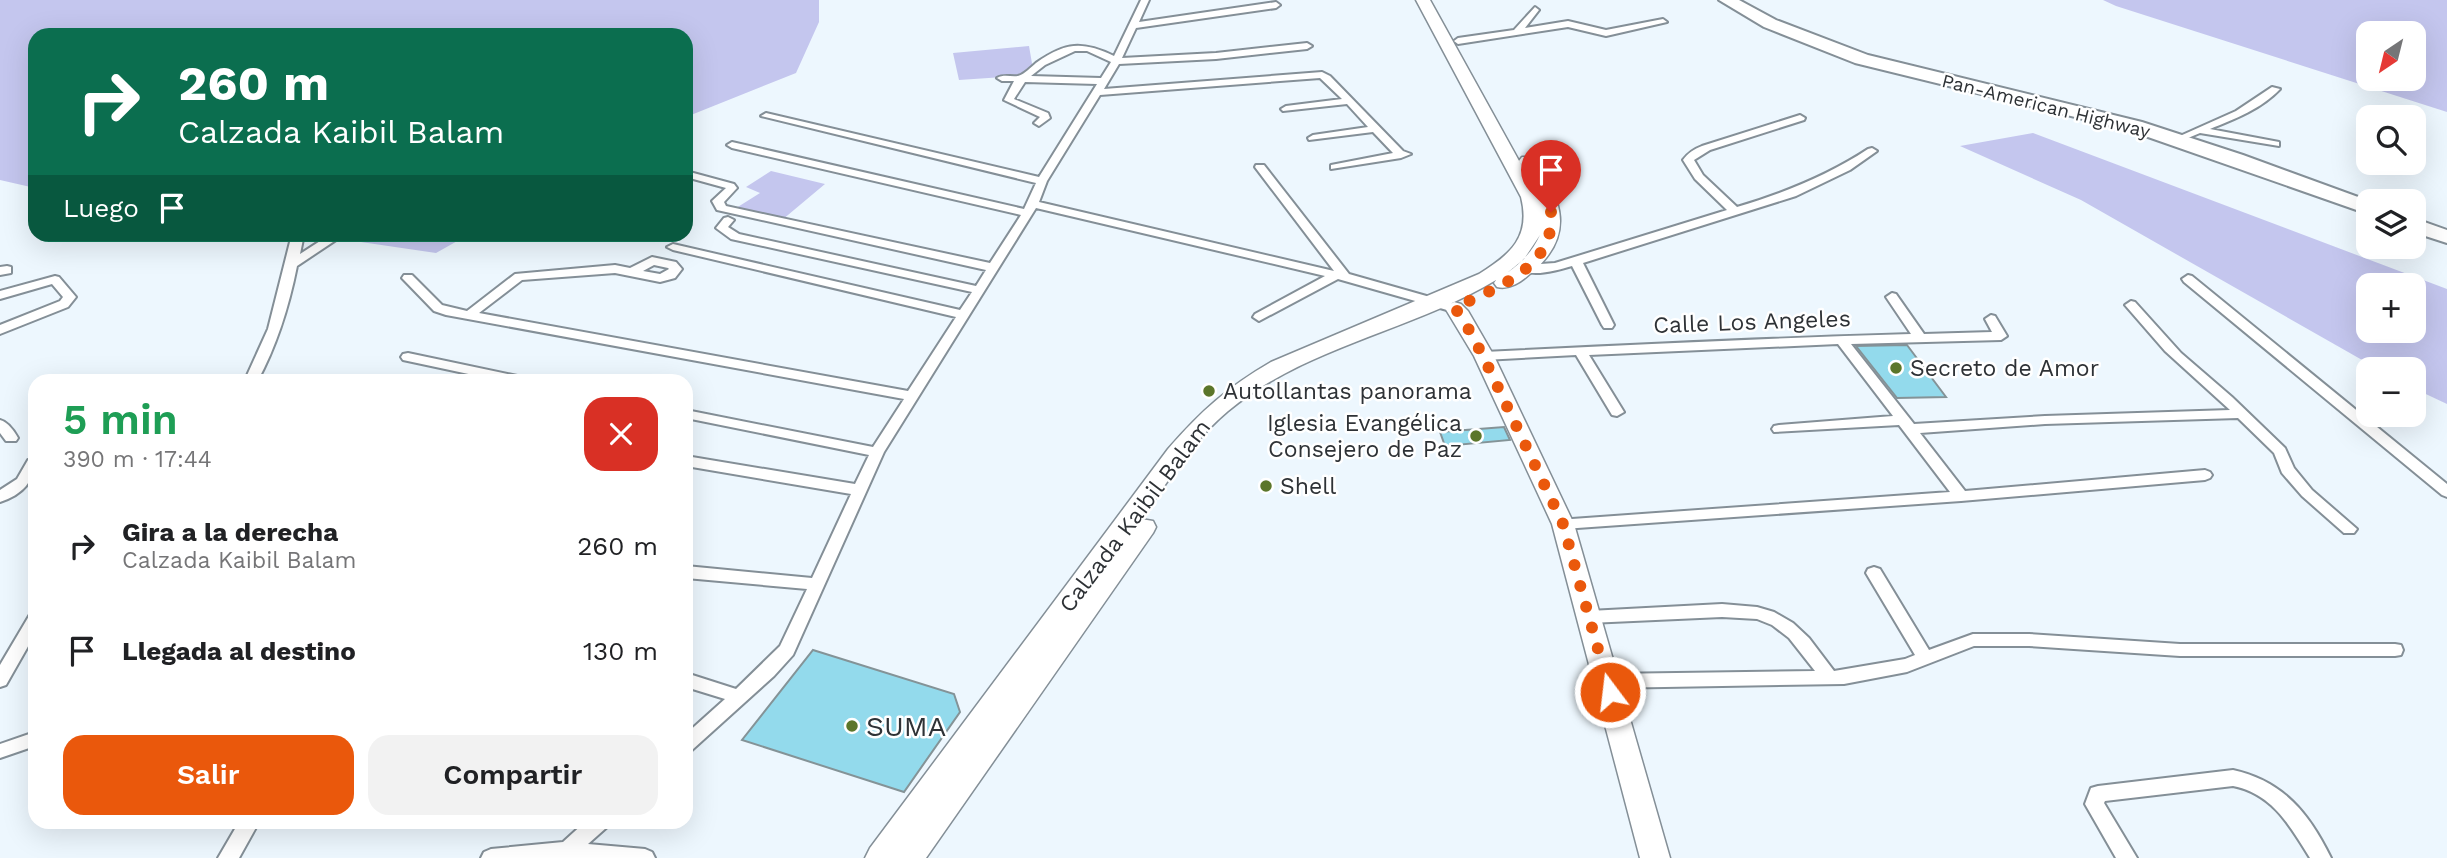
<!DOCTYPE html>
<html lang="es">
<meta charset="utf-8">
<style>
body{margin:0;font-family:"Work Sans",sans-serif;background:#f2f2f2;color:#202124;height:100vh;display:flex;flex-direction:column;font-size:26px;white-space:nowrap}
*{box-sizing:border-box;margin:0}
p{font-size:23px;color:#757577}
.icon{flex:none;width:38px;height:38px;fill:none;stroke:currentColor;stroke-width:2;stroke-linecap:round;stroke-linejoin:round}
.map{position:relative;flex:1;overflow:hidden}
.drawer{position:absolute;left:28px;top:374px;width:665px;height:455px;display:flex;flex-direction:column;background:#fff;border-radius:21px;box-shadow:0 7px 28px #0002}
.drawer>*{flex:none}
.banner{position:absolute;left:28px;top:28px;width:665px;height:214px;border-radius:21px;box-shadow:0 7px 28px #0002;background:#0b6e4f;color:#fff;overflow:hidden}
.needle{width:46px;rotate:215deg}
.controls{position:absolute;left:2356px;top:21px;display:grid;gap:14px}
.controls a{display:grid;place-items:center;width:70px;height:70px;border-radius:14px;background:#fff;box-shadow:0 7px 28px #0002;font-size:35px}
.pin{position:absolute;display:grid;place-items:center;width:60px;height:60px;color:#fff;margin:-72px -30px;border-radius:50% 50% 50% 0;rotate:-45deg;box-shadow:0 0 7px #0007}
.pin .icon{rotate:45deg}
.me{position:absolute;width:77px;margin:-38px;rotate:345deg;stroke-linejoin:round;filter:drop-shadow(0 0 5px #0008)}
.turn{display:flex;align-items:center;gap:24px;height:147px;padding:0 35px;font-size:32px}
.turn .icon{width:91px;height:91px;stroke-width:2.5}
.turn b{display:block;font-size:49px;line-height:60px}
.then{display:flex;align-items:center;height:66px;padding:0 35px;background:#0003;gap:14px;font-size:26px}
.round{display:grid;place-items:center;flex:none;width:74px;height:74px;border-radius:21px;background:#f2f2f2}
.summary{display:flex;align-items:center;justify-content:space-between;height:119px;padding:0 35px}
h1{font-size:42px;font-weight:600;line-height:52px;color:#1e9e55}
.action{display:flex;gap:14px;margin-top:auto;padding:14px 35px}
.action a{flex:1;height:80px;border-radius:21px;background:#ea580c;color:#fff;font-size:28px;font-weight:600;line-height:80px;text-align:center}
.action a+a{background:#f2f2f2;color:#202124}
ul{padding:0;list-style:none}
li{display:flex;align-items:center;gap:21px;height:105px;padding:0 35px}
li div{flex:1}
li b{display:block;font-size:26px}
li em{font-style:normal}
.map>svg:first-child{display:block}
.green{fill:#c4c6ee;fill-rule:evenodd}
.building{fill:#93daec;stroke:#849397;stroke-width:2}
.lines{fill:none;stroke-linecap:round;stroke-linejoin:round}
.street-casing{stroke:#848f97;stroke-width:4}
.secondary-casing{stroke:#848f97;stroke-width:3}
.primary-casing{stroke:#848f97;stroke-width:3}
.highway-casing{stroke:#848f97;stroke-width:4}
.street{fill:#fff;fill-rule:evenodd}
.secondary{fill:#fff;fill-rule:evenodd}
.primary{fill:#fff;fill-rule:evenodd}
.highway{fill:#fff;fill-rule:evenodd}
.route{stroke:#ea580c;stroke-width:12;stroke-dasharray:0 21.6}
.poi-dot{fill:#5b762a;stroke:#fff;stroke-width:2.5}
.labels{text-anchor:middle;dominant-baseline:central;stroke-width:5;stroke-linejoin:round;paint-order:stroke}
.far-street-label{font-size:19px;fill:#2e3236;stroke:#fff}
.street-label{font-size:23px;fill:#2e3236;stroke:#fff}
.poi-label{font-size:23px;fill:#2e3236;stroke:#fff;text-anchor:start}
.near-poi-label{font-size:28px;fill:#2e3236;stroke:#fff;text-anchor:start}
</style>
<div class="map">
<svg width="2447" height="858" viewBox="0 0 2447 858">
<rect width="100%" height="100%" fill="#edf7fe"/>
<path class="green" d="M0,0H819V22L796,73L686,117V35H35V188L0,180Z
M2103,0H2447V112L2116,6ZM2368,33H2413V79H2368Z
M1029,46L1034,75L959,80L953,53Z
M2033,133L2447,289V404L2413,388V369H2378L2081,200L1960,146ZM2413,285V331H2368V285Z
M771,171L825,184L782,220L733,210L760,193L746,187Z
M313,235H468L436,253Z"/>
<path class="building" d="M1907,345L1946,397L1897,398L1856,346Z
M1504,427L1510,440L1445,446L1440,432Z
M813,650L954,694L960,712L904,792L742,740Z"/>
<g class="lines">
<defs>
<path id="street" d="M1141,0H1149L1139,22L1276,2L1280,5L1276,8L1136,28L1122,58L1216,53L1307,43L1312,46L1307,49L1216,59L1119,64L1104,89L1322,72L1330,76L1403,151L1411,154L1401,158L1331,169V165L1393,153L1373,132L1309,140L1308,138L1313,135L1368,127L1347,104L1283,111L1281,109L1286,106L1342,99L1320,78L1100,95L1047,181L1039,202L1334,271L1255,167L1256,165H1264L1349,274L1458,305L1460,308L1454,312L1338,279L1259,321L1253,317L1255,314L1325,276L1036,208L884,452L793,655L774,676L692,750L686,752V734L725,699L686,687V673L736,689L780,646L807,589L686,578V566L812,578L851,494L686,466V456L855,484L869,455L686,418V410L873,447L904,399L446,315L434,311L402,278L404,275H412L442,305L467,311L515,274L615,265L630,268L652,257L676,262L682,269L675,278L660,282L615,273L522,280L479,313L908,391L956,317L673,250L667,247L673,244L960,310L972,292L731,239L716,228L724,218L728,217L734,220L728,227L739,234L976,286L986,270L717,210L712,201L726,188L686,177V171L734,184L737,188L724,202L726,206L990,263L1021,215L732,148L727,145L732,142L1024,209L1036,183L761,116L766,113L1039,177L1097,84L1025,82L1014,99L1048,113L1050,118L1039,126L1034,123L1040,117L1004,100L1014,81H1002L997,78C1004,74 1010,77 1018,76C1025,74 1031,67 1036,63C1066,42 1082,41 1114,56ZM1075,51H1087L1111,62L1101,78L1031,76L1045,65ZM654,265L668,268L669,269L660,274L643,271Z
M1535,7L1539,10L1525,28L1568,21L1606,30L1663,19L1667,22L1606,36L1568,27L1458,44L1454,41L1458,38L1514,30Z
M2272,87L2280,89C2261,109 2235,119 2210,129L2279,142V146L2200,133L2176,143L2171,140L2236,111Z
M1800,115L1805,118L1804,120L1710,150L1694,160L1703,175L1737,207C1784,193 1827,176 1868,149L1872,148L1877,151L1850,170L1796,196L1583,263L1614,325L1612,328H1604L1602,325L1572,266C1558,270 1532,278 1520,269L1526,265L1555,263L1727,210L1695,179L1683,160C1688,153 1694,149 1702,146Z
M292,234H304L300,254L331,234H345L297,266C289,306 277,345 257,382H244L268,329Z
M7,266L11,267V273L0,275V267Z
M2188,275L2192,276L2447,484V497L2442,495L2184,282L2182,279Z
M55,276L59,277L76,297L68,307L0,334V325L60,301L63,297L52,284L0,299V291Z
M1892,293L1896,294L1924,334L1992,332L1985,319L1991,315L1995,316L2007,336L2001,340L1851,344L1914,424L2045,416L2230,410L2165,351L2125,305L2131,301L2135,302L2181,353L2232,397L2285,448L2294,468L2312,490L2357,529L2354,533H2344L2302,496L2282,473L2274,453L2238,418L2045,424L1920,433L1965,491L2205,470L2210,472L2212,475L2210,478L2205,480L1961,501L1563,529L1558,528L1555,524L1558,520L1950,492L1899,425L1774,432L1772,429L1774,426L1779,425L1893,416L1838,344L1589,355L1624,412L1617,416L1612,415L1576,355L1484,360L1477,356L1484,352C1626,345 1769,338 1911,334L1886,297Z
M408,353L527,378L533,382H506L403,360L401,357L403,354Z
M0,420C8,422 14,431 18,438L16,441H6L0,433Z
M35,459C35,481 22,495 0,502V490L17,479L28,460Z
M1874,567L1880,569L1929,650L1973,634H2029L2180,644H2395L2401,645L2403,650L2401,655L2395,656H2180L2029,646H1974L1907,672L1844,684L1607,688L1601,686L1598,681L1601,676L1607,674L1815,671L1789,638L1772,625L1757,619L1722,617L1589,623L1583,621L1581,617L1583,613L1589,611L1722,604L1757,607L1774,612L1793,623L1809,638L1834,671L1905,659L1915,655L1866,573L1868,569Z
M35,614V634L6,685L0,687V665L29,616Z
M35,732V746L0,758V744Z
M2233,770C2283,781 2309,813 2331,858H2310C2290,826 2273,794 2233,786L2105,801L2104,803L2137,858H2116L2085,804L2091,788L2098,786Z
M239,822H259L239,858H218Z
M585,822H608L606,828L588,844L645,849L652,852L655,858H481L484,852L491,849L563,842Z"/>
<path id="secondary" d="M1454,302L1461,304L1468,311L1494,356L1574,524L1670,858H1640L1552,524L1474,356L1445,308Z"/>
<path id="primary" d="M1416,0H1430L1539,197L1519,161L1522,157H1534C1562,199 1576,236 1531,273C1521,282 1510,290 1497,287L1494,283L1496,280C1410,332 1308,345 1228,411C1193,440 1168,482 1141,519L1153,521L1156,527L1153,533L926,858H865L870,848L1168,449C1201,411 1228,387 1271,362L1479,274C1511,254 1531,237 1521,197ZM1540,235C1532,252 1522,262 1507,273L1524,259Z"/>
<path id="highway" d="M1719,0H1739L1776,20L1868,55L2142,122L2243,155L2369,201L2368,214L2128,130L1855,63L1764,27Z
M2413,218L2447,230V243L2413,232Z"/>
</defs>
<use href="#street" class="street-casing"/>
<use href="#secondary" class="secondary-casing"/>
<use href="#primary" class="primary-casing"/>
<use href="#highway" class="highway-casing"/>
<use href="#street" class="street"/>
<use href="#secondary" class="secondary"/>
<use href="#primary" class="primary"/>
<use href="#highway" class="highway"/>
</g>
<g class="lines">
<path class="route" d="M1551,212C1556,268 1495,288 1454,308L1461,315L1483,356L1563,524L1610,692"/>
</g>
<g class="poi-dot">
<circle cx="1896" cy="368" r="7"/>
<circle cx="1209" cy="391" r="7"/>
<circle cx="1476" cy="436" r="7"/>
<circle cx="1266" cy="486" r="7"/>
<circle cx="852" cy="726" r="7"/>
</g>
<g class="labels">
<g class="far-street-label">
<text transform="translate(2046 106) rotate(14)">Pan-American Highway</text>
</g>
<g class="street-label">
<text transform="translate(1752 322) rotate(-2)">Calle Los Angeles</text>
<text transform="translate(1135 516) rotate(-53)">Calzada Kaibil Balam</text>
</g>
<g class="poi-label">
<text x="1910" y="368">Secreto de Amor</text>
<text x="1223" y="391">Autollantas panorama</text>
<text x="1462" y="423" text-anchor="end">Iglesia Evangélica<tspan x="1462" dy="26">Consejero de Paz</tspan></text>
<text x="1280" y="486">Shell</text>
</g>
<g class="near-poi-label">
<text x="866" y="726">SUMA</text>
</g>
</g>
</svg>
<div class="controls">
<a><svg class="needle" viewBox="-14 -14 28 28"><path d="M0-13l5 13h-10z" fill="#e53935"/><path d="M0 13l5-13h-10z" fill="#757577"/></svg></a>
<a><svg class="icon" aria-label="search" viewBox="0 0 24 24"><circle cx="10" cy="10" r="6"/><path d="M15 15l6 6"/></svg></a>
<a><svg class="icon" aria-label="layers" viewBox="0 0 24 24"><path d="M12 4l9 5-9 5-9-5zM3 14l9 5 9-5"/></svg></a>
<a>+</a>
<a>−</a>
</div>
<div class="pin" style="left:1551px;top:212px;background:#d93025"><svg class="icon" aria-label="arrive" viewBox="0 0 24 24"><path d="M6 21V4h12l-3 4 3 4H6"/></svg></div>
<svg class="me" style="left:1610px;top:692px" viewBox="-20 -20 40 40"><circle r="17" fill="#ea580c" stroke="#fff" stroke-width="3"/><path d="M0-11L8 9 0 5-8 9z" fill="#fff"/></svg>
<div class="banner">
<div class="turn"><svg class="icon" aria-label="right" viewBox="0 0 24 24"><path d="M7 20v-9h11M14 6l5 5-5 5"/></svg><div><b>260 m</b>Calzada Kaibil Balam</div></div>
<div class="then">Luego<svg class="icon" aria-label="arrive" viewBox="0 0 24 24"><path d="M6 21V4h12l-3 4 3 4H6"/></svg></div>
</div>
<section class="drawer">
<div class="summary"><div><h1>5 min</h1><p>390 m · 17:44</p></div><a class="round" style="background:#d93025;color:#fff"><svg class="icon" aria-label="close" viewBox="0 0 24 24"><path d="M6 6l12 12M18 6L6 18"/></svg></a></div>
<ul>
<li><svg class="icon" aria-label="right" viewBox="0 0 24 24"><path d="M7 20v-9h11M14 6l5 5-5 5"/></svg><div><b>Gira a la derecha</b><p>Calzada Kaibil Balam</p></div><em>260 m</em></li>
<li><svg class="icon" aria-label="arrive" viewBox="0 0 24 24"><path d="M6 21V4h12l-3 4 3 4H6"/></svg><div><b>Llegada al destino</b></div><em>130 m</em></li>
</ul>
<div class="action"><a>Salir</a><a>Compartir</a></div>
</section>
</div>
